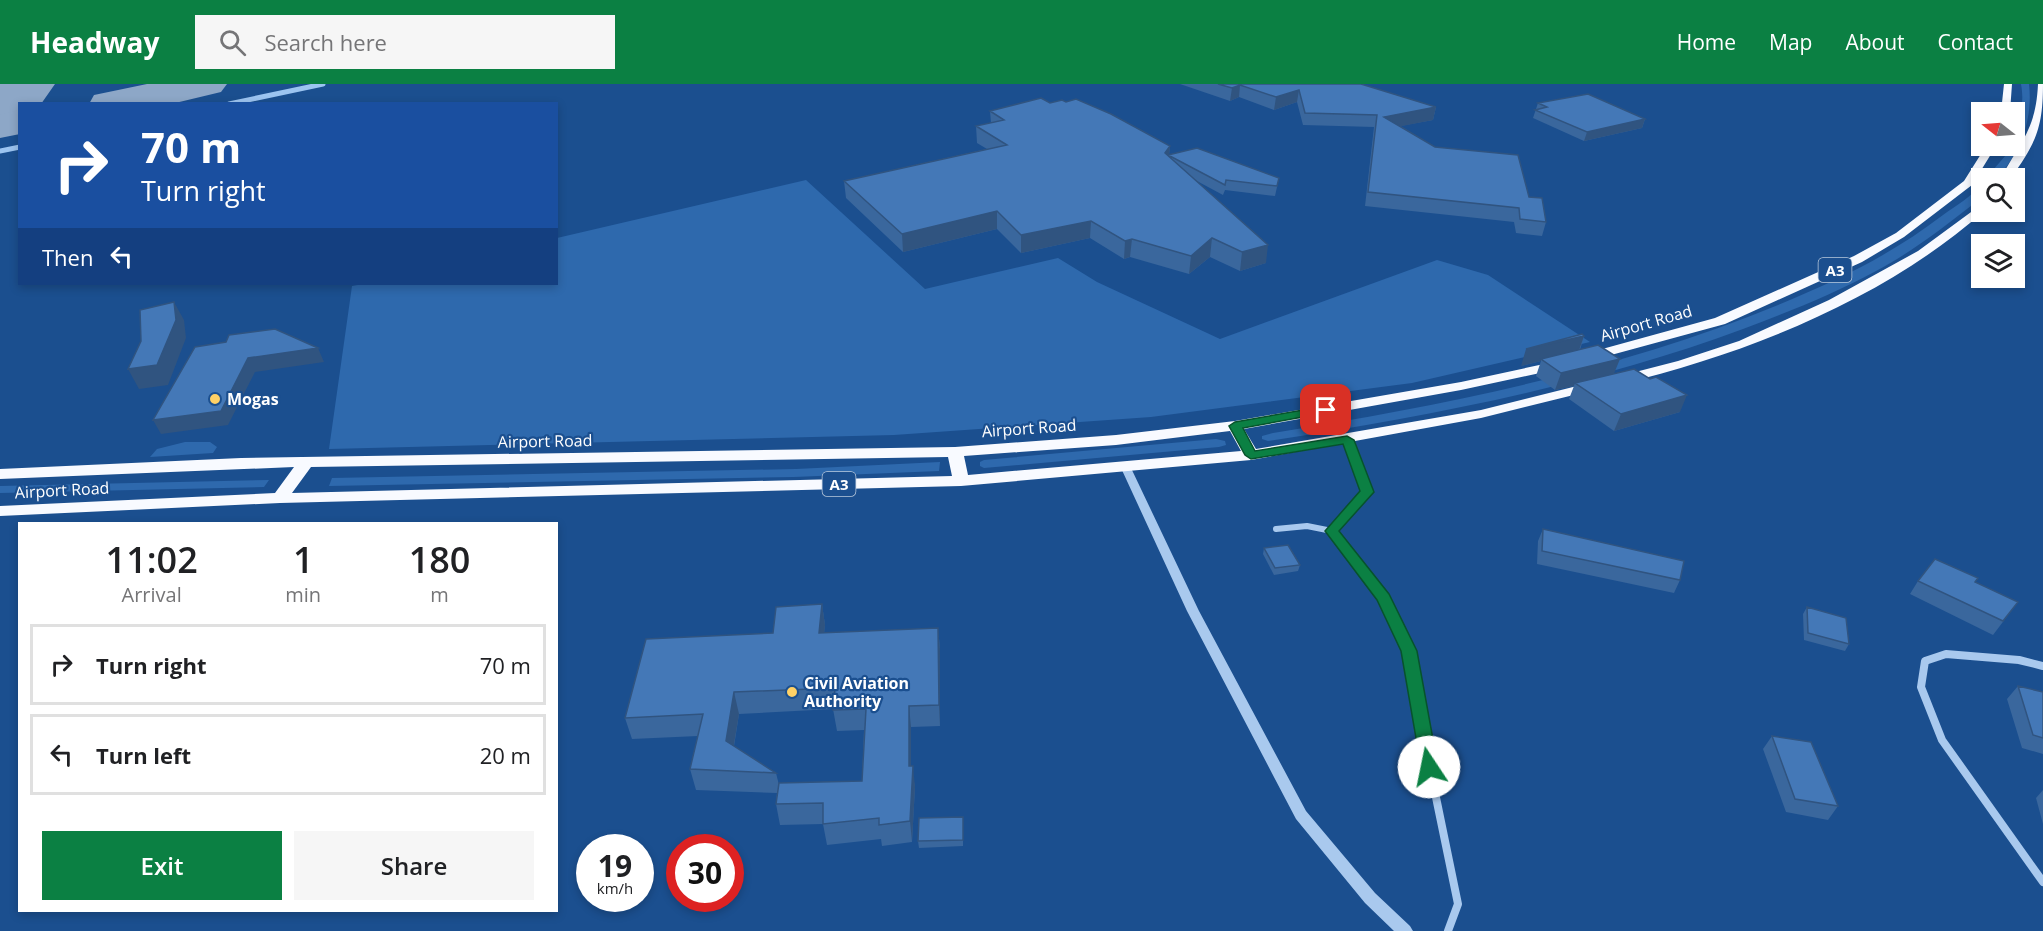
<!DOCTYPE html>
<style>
body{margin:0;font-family:"Open Sans",sans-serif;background:#f6f6f6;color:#202124;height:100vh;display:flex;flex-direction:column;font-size:22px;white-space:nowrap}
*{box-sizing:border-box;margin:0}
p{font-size:20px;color:#757577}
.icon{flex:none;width:33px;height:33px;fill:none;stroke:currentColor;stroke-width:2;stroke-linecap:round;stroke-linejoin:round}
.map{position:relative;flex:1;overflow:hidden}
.drawer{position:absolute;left:18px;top:438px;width:540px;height:390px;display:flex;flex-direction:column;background:#fff;border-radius:0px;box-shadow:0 3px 9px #0003}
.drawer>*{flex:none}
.banner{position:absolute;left:18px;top:18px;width:540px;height:183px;border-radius:0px;box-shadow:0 3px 9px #0003;background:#1a4fa0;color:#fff;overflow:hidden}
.needle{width:39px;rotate:287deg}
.buttons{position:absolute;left:1971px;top:18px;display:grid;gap:12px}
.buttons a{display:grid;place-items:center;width:54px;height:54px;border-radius:0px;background:#fff;box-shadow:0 3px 9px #0003;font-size:30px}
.speed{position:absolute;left:576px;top:750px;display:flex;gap:12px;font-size:30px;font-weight:700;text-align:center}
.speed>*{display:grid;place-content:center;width:78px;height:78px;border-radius:50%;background:#fff;box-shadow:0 3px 9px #0003;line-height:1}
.speed small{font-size:15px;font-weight:400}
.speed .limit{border:9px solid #d22;background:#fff;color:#111}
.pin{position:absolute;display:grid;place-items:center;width:51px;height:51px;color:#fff;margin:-26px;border-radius:12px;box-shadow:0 3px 9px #0006}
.me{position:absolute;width:66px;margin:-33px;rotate:349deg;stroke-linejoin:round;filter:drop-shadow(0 0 4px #0008)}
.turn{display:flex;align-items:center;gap:21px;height:126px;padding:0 24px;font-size:27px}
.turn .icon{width:78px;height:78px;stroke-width:2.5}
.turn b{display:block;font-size:42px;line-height:51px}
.then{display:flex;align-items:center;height:57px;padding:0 24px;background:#0003;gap:12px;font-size:22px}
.eta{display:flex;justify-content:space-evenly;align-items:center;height:102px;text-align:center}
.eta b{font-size:36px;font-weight:600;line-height:42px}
.action{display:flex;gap:12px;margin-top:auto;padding:12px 24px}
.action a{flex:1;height:69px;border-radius:0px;background:#0b8043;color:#fff;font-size:24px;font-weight:600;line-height:69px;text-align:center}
.action a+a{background:#f6f6f6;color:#202124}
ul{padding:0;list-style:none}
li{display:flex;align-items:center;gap:18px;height:81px;margin:0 12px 9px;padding:0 12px;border:3px solid #e0e0e0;border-radius:0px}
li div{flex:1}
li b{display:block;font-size:22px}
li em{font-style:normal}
header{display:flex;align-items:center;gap:36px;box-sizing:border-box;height:84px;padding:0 30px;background:#0b8043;color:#fff}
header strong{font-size:28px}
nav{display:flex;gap:33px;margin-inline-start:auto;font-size:21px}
.search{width:420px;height:54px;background:#f6f6f6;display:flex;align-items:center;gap:15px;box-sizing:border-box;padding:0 21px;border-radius:0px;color:#757577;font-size:22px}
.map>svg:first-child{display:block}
.green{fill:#2e69ad}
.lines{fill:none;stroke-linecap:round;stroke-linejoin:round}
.stream{stroke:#9cc4f0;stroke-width:5}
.taxiway{fill:#8da7c7;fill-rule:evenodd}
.runway{fill:#8da7c7;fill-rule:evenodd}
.minor-far1{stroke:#a9c9ee;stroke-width:6}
.minor{stroke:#a9c9ee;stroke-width:8}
.tertiary{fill:#a9c9ee;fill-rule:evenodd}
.trunk{fill:#f8faff;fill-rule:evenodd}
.wall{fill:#3a679d;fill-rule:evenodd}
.shaded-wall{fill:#305480}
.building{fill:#4478b7;stroke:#305480;stroke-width:1.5}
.route{fill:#0b8043;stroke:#07532c;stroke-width:1.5}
.poi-dot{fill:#ffd166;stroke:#1b4f8f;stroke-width:2}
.labels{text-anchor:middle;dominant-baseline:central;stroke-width:4.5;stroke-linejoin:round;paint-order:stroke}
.shield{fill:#1b4f8f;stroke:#bbcadd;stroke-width:1.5}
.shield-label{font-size:15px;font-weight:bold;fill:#fff}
.street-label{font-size:16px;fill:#fff;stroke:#1b4f8f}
.poi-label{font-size:16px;font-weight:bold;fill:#fff;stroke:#1b4f8f;text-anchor:start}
</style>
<header>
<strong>Headway</strong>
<div class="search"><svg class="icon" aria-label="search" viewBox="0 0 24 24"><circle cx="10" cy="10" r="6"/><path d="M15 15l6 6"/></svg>Search here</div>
<nav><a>Home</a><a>Map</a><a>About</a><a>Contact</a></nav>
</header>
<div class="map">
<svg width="2043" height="847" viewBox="0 0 2043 847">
<rect width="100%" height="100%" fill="#1b4f8f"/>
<path class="green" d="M2021,0H2029C2033,35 2021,68 1997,94H1986L2006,71L2010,62H2014C2015,38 2026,28 2021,0Z
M806,96L925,205L1058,174L1097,198L1220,255L1437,176L1488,191L1590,258L1412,299L1151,333L894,351L329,365L352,202L363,200H556L557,154Z
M1981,100V112L1976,118C1944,143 1912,168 1876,187C1834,210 1788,228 1743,245C1589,302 1429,332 1268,357L1262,355V352L1273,349C1467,317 1655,280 1835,196C1873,178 1909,157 1943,131C1957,121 1971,113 1981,100Z
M1216,355L1225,357L1226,361L1219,363L984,384L980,382V378L984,376Z
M185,358H210L217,363L213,369L150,373L157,365Z
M940,378L939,387L794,393L329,402L332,394L796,385Z
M269,396L264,403L0,409V402Z"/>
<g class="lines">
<path class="stream" d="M229,20L323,0
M0,67L20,63"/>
<path class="taxiway" d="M147,0H227L221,8L171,20H89L94,11Z
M20,24V50L0,54V28Z"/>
<path class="runway" d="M0,0H55L41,20H20V26L0,31Z"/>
<path class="minor-far1" d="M1276,445L1307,442L1332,447L1367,407L1347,356
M1332,447L1384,514L1402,552"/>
<path class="minor" d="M1401,551L1409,567L1425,660L1458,820L1448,847
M2043,582L2019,576L1946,570L1925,577L1921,603L1942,656L2043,798"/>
<path class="tertiary" d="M1126,381L1131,384L1199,527L1306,727L1375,809L1410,842L1413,847H1394L1365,819L1296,735L1187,527L1121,384Z"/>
<path class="trunk" d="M2004,0H2012L2010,28H2001Z
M2038,0H2043C2043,44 2036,59 2011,94H2001C2020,58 2036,46 2038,0Z
M1986,62H1996L1972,101L1904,153L1862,178L1725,240L1589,277L1582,273L1584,270L1715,234L1854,172L1896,149L1964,97Z
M1982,120V128H1983C1884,215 1749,269 1621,300L1614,296L1616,293L1678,277L1739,257L1829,216L1918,167Z
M1558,277L1565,281L1563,284L1461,306L1244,345L1256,365L1481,326L1593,298L1600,302L1598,305L1481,334L1251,376L961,402L280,419L0,432V422L275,409L294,383L0,395V385L241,374L955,363L1116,351L1235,337L1461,298ZM1230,347L1241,367L968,391L964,372L1116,361ZM948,373L952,392L292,409L311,383Z"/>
</g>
<path class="wall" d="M1180,0H1361L1436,23L1433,36L1400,42L1435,63L1529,113L1546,138L1542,152L1516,149L1514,138L1365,122L1374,43L1303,41L1297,18L1274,26L1239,13L1230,17Z
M1066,18L1170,62L1169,71L1279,94L1275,112L1225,106L1223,111L1195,96L1266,179L1240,187L1210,173L1189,190L1130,173L1124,175L1090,154L1021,169L997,145L903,168L846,114L844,97L987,65L977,59L976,42L991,39L990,27L1050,19Z
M1538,19L1645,35L1642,44L1584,57L1533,34Z
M1584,252L1580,266L1614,290L1680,328L1614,347L1569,315L1574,302L1555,306L1536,292L1541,277L1521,282Z
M1543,445L1680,496L1674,509L1537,480L1538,457Z
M1264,464L1300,481L1298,487L1274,491L1263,470Z
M1918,497L1975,498L2018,518L1993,551L1910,510Z
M822,520L825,541L824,549L938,544L940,565V642L911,643V682L915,703L912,758L882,762L881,755L827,761L823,740L780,741L776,720L777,709L696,706L690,685L698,652L632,655L625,634ZM833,625L837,647L864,646L862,697L779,701L776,689L734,662L739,630Z
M1807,523L1849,560L1845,567L1804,556L1803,530Z
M2018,602L2043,608V670L2022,664L2007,615Z
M1772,652L1838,722L1828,736L1786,728L1763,665Z
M2043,706V740L2036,714Z
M963,740V762L919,764L918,757Z"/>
<path class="shaded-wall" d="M1240,1L1239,13L1230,17L1232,4Z
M1299,6L1297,18L1274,26L1276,13Z
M1436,23L1433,36L1382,46L1384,33Z
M1645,35L1642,44L1584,57L1587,48Z
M1170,62L1169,72L1167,79L1165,69Z
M997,127V145L903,168L902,150Z
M1091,137L1090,154L1021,169V151Z
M1212,154L1210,173L1189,190L1191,172Z
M1132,155L1130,173L1124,175L1125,157Z
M1268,161L1266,179L1240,187L1242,168Z
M174,218L184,236L186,254L168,301L139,305L128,285Z
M1584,252L1578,269L1541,275V277L1521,282L1526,265Z
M318,264L324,278L255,288L228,341L161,350L153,336L248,274Z
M1620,275L1613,292L1575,299L1574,302L1555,306L1561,289Z
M1687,311L1680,328L1614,347L1621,330Z
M822,520L825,541L822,570L819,549Z
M938,544L940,565V642L939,621Z
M734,608L739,630L731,678L726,657Z
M909,622L911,643V703L909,682Z
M913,682L915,703L912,758L910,737Z"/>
<path class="building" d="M1218,0H1361L1436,23L1384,33L1435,63L1518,71L1529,113L1542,114L1546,138L1520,135L1519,124L1368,108L1377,31L1305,29L1299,6L1276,13L1240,1L1232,4Z
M1588,10L1645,35L1587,48L1535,26L1547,23L1538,19Z
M1041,14L1050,19L1062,16L1066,18L1076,15L1111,30L1170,62L1165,69L1268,161L1242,168L1212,154L1191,172L1132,155L1125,157L1091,137L1021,151L997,127L902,150L844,97L1007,61L976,42L1004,36L990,27Z
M1197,64L1279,94L1277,102L1226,96L1225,101L1168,71Z
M174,218L176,236L157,281L128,285L141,257L140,226Z
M275,245L318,264L248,274L221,327L153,336L195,263L226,258L229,251Z
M1582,250L1584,252L1526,265Z
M1598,261L1620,275L1561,289L1541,275Z
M1634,285L1650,295L1656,293L1687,311L1621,330L1575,299Z
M1543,445L1684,477L1680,496L1542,467Z
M1288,461L1300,481L1275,484L1264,464Z
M1935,475L1978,494L1975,498L2018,518L2003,537L1918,497Z
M822,520L819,549L938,544L939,621L909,622V682H913L910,737L879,741V734L823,740V719L776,720L779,699L862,697L866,625L833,626L835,604L734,608L726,657L776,689L690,685L703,630L625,634L646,555L773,549L776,523Z
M1807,523L1846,534L1849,560L1808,549Z
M2018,602L2043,608V654L2033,651Z
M1772,652L1811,658L1838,722L1795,715Z
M963,733V756L918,757L919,734Z"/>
<path class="route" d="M1326,322L1332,326L1330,328L1243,344L1255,367L1347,352L1354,356L1374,408L1339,447L1389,510L1417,567L1438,683L1436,688L1429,690L1423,688L1421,683L1401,567L1377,516L1325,447L1360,407L1343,360L1251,375L1245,371L1229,342L1235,338Z"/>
<g class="poi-dot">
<circle cx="215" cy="315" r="6"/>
<circle cx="792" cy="608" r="6"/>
</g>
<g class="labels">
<g class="shield">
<rect x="1818.5" y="174" width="33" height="24" rx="4.5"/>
<rect x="822.5" y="388" width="33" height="24" rx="4.5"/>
</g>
<g class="shield-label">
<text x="1835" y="186">A3</text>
<text x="839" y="400">A3</text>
</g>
<g class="street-label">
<text transform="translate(1646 239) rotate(-16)">Airport Road</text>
<text transform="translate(1029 344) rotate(-4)">Airport Road</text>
<text transform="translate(545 357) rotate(-1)">Airport Road</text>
<text transform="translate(62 406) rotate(-3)">Airport Road</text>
</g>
<g class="poi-label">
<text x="227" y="315">Mogas</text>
<text x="804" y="599">Civil Aviation<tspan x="804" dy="18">Authority</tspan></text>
</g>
</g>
</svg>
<div class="buttons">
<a><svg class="needle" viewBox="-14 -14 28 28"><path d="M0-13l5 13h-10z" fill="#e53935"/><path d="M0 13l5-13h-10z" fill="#757577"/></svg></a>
<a><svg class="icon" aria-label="search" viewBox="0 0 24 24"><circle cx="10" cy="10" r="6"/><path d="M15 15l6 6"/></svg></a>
<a><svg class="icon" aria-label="layers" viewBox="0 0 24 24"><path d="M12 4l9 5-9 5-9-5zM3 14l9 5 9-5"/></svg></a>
</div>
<div class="speed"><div>19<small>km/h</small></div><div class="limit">30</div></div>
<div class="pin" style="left:1326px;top:326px;background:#d93025"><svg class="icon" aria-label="arrive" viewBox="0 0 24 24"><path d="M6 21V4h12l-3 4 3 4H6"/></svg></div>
<svg class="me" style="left:1429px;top:683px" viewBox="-20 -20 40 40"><circle r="19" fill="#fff"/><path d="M0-13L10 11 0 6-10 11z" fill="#0b8043"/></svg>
<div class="banner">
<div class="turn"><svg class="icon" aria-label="right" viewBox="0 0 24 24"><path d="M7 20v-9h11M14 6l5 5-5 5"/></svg><div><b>70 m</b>Turn right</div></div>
<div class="then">Then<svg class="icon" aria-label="left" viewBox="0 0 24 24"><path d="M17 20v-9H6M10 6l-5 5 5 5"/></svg></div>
</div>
<section class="drawer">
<div class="eta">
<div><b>11:02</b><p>Arrival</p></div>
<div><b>1</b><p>min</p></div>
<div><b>180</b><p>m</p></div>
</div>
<ul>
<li><svg class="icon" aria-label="right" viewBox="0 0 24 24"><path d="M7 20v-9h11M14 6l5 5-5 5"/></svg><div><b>Turn right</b></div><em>70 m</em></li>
<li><svg class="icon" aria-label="left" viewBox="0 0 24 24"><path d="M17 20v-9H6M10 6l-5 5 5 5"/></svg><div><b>Turn left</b></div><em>20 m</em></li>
</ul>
<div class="action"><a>Exit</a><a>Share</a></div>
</section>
</div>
